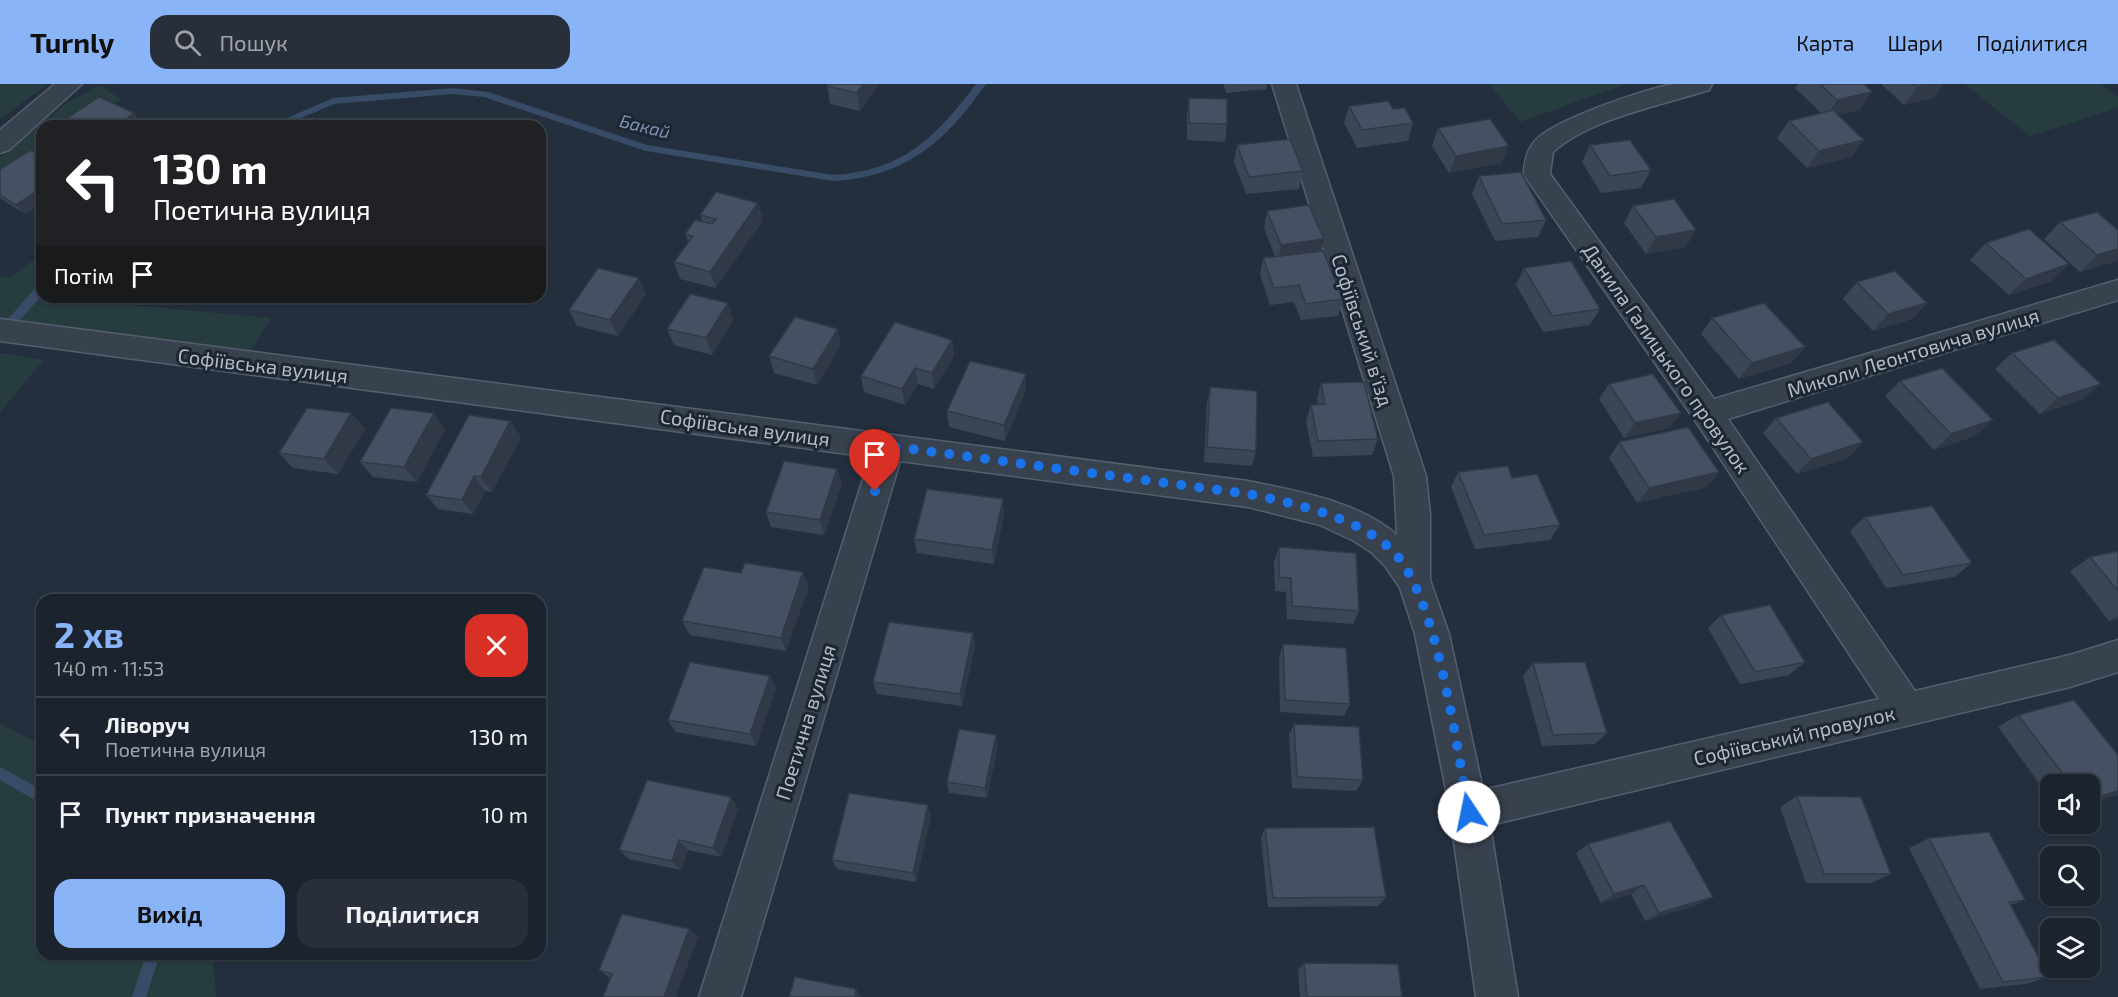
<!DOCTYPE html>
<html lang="uk">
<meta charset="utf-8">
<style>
body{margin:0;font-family:"Exo 2",sans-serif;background:#282f3a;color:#f1f3f6;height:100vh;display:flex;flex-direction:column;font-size:22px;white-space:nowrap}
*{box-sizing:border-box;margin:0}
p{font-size:20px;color:#a0a4aa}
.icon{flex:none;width:33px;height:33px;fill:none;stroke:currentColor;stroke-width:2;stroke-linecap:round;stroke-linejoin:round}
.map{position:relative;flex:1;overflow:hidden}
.panel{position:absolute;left:36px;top:510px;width:510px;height:366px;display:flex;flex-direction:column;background:#1b232e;border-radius:18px;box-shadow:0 2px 4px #0004,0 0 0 2px #39404a}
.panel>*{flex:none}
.guide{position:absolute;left:36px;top:36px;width:510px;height:183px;border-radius:18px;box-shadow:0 2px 4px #0004,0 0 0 2px #39404a;background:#202124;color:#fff;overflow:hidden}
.tools{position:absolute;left:2040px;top:690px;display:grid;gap:12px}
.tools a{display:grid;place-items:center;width:60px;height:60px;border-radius:12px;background:#1b232e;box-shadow:0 2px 4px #0004,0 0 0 2px #39404a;font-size:30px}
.pin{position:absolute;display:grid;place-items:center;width:51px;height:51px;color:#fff;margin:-62px -26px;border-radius:50% 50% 50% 0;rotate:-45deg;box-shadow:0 0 6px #0007}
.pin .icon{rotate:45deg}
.me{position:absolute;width:66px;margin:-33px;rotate:349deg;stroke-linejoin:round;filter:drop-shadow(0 0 4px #0008)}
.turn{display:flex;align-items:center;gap:21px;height:126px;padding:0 18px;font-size:27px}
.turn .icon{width:78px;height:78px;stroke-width:2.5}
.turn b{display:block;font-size:42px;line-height:51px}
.then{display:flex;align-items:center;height:57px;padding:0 18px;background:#0003;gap:12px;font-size:22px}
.round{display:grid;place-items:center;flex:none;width:63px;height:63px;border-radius:18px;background:#282f3a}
.summary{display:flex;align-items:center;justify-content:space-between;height:102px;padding:0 18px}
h1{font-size:36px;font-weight:700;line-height:45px;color:#8ab4f8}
.button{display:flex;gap:12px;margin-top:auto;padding:12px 18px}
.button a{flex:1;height:69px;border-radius:18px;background:#8ab4f8;color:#111;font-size:24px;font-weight:700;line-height:69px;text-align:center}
.button a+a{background:#282f3a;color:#f1f3f6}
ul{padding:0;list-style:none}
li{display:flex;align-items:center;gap:18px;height:78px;padding:0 18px;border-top:2px solid #39404a}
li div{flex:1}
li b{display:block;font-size:22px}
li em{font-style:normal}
header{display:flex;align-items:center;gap:36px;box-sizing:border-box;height:84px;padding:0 30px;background:#8ab4f8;color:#111}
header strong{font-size:28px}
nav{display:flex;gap:33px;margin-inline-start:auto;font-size:21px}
.search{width:420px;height:54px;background:#282f3a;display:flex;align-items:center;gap:15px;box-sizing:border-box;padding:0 21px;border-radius:18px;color:#a0a4aa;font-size:22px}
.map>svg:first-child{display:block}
.green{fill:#263c3f}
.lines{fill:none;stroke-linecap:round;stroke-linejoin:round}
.stream{fill:#394c67;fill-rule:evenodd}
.street-casing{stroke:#565f6c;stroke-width:3}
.street{fill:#38414e;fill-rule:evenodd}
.wall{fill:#3b4654}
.shaded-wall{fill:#303945}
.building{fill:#455162;stroke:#303945;stroke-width:1.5}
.route{stroke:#1a73e8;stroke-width:10;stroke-dasharray:0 18}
.labels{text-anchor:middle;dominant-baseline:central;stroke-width:6;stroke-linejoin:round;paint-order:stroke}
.far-water-label{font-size:18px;font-style:italic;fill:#7c92b1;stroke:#1d2633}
.street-label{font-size:20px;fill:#b4bcc9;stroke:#1d2633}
</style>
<header>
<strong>Turnly</strong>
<div class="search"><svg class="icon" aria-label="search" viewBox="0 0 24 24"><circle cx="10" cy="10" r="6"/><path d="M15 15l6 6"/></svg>Пошук</div>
<nav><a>Карта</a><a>Шари</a><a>Поділитися</a></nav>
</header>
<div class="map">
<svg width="2118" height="913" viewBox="0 0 2118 913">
<rect width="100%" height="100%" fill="#242f3e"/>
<path class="green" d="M0,0H48L0,35Z
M1489,0H1626L1520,38Z
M1964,0H2100L2118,13V24L2030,52Z
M99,1L121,15L77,42H42V65L0,92V73L66,20Z
M42,170V213L271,234L250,267L0,238V193L12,192Z
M0,269L44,276L0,328Z
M0,639L42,662V870H213L216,913H0Z"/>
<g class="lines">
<path class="stream" d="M976,0H986C945,58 906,93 833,97L646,67L484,13L453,10L334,20L282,42H269L333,14L453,4L488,8L647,61L833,91C903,87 936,53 976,0Z
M42,200V211L4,254L0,255V244L38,201Z
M0,683L42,706V720L0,696Z
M146,870H160L146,913H132Z"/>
<defs>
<path id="street" d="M55,0H82L9,66L0,69V46Z
M1272,0H1296L1426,392L1430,431V496L1449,550L1483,706L1879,615L1696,338L1524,91C1524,78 1526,67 1535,57C1551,37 1649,3 1675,0C1687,0 1700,0 1712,0L1709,6C1662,21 1589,35 1553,68L1550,90L1714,315L2118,196V216L1728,335L1915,607L2070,571L2118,556V588L2070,603L1490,741L1518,913H1476L1448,716L1415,550L1400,504L1385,482L1371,468L1354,457L1320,441L1248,423L900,377L741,913H699L870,373L0,257V235L1248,397C1297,407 1358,417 1397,451L1394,392Z"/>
</defs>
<use href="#street" class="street-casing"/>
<use href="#street" class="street"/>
</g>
<path class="wall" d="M827,0H879L860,27L830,20Z
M1223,0H1267L1266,5L1226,9Z
M1798,0H1864L1860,26L1838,31L1852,73L1807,84L1777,54L1789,37L1821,29L1795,4Z
M1881,0H1944L1934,14L1904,21Z
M1189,14L1227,40L1225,58L1187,56V31Z
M1349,22L1393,25L1413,39L1408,57L1357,64L1344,39Z
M1438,44L1502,79L1449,89L1432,62Z
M1237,61L1303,87L1299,105L1246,110L1234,78Z
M1590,61L1651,86L1641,104L1601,109L1582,78Z
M42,72V119L25,130L0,114V85Z
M1479,92L1546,136L1538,153L1495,157L1472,110Z
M758,119L763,136L716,204L680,195L674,178L688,158L685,150L702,137L700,131Z
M1633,122L1686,163L1646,170L1624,139Z
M1267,127L1321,167L1343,215L1338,232L1301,236L1294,218L1270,221L1260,191L1263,174L1275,173L1264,144Z
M2060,138L2117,177L2080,188L2044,155Z
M1986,159L2052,197L2009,211L1970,176Z
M1524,184L1600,225L1590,241L1543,248L1516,201Z
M1857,198L1927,219L1912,235L1873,247L1843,215Z
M646,210L618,252L577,242L569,226Z
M1712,234L1805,263L1791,279L1739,295L1701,250Z
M733,236L712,271L674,261L667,245Z
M838,245L841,261L817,301L774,289L769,272Z
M952,256L954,272L934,305L918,300L905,321L864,308L861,292Z
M2012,269L2082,316L2040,330L1995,285Z
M1026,290V306L1005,357L949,343L947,327Z
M1900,297L1975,352L1934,366L1885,312Z
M1321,299L1378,355L1372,371L1313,373L1306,337L1311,321H1318L1317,315Z
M1609,300L1681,329L1669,344L1624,354L1599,315Z
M1210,303L1256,367L1252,382L1204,378L1207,319Z
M351,329L365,345L338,390L293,384L279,369Z
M1776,334L1863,358L1848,374L1797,390L1763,349Z
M510,337L521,353L492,408L485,407L473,430L438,425L426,411Z
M445,345L417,398L373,393L360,378Z
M1619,358L1707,403L1637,419L1609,374Z
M1458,388L1512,394L1560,441L1550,456L1475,465L1451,403Z
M842,400L824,451L771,443L766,428Z
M1004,430L994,480L917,469L914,455Z
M1865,433L1972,479L1954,493L1886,504L1850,447Z
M1279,463L1359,527L1353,540L1287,535L1286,508L1275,507L1274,478Z
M2118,467V535L2109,537L2070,487L2090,473Z
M741,489L809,502L786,567L690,551L682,537Z
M1721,531L1805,578L1789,591L1740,600L1708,544Z
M973,549L975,562L962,622L877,610L873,598Z
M1283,560L1350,620L1344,632L1280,628L1279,573Z
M1533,579L1607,649L1595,660L1542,662L1523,592Z
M770,592L776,604L756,662L676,648L668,636Z
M2018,631L2118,711L2090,700H2050V714L1998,643Z
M1294,640L1363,696L1356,707L1292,704L1289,651Z
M998,662L987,714L949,709L947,698Z
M1797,712L1891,790L1871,799H1806L1780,723Z
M928,721L931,732L916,798L837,785L832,776Z
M738,724L721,773L688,766L681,786L629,775L619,766Z
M1265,744L1386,813L1378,822L1268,823L1261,754Z
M1929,754L2025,816L2011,821L2049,893L2025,900L1980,905L1909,764Z
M1588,760L1713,813L1697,821L1645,837L1631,810L1601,819L1576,769Z
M689,845L698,853L610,894L599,886Z
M1304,879L1402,913H1300L1298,886Z"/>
<path class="shaded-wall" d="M863,0H879L860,27L857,9Z
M1931,0H1944L1934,14L1904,21L1917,3Z
M1872,8L1860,26L1826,34L1837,16Z
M134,29L141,39L136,42H116Z
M1864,56L1852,73L1807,84L1819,67Z
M1509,62L1502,79L1449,89L1456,72Z
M42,104V119L25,130L16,121Z
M758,119L763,136L716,204L710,188Z
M1696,146L1686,163L1646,170L1656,153Z
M1324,155L1320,172L1278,178L1281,161Z
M2118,165V175L2117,177L2080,188L2097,171Z
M2069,180L2052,197L2009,211L2026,195Z
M639,194L646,210L618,252L610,236Z
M728,219L733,236L712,271L706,254Z
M1927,219L1912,235L1873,247L1888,230Z
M838,245L841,261L817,301L813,285Z
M952,256L954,272L934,305L932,289Z
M1805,263L1791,279L1739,295L1752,279Z
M915,284L918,300L905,321L902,305Z
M1026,290V306L1005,357L1004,341Z
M2101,300L2082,316L2040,330L2058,314Z
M351,329L365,345L338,390L324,375Z
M434,329L445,345L417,398L404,383Z
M1681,329L1669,344L1624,354L1635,339Z
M1993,336L1975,352L1934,366L1951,350Z
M510,337L521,353L492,408L481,393Z
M1863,358L1848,374L1797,390L1811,375Z
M837,385L842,400L824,451L820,436Z
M1719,388L1707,403L1637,419L1649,404Z
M474,392L485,407L473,430L462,416Z
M1003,415L1004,430L994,480L992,466Z
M803,488L809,502L786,567L781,554Z
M2118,531V535L2109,537Z
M973,549L975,562L962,622L960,610Z
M770,592L776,604L756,662L750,650Z
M996,651L998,662L987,714L985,704Z
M2118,707V711L2090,719V715Z
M731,713L738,724L721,773L713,764Z
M928,721L931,732L916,798L913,789Z
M679,756L688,766L681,786L672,777Z
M1644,801L1631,810L1601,819L1614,810Z
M1713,813L1697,821L1645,837L1659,829Z
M689,845L698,853L676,913H664Z
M856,905L861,912V913H855Z"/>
<path class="building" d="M828,0H863L857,9L827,2Z
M1820,0H1864L1872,8L1837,16Z
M1913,0H1931L1917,3Z
M99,13L134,29L116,42H60L57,41Z
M1189,14L1227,15V40L1189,39Z
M1388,17L1393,25L1405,24L1413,39L1362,46L1349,22Z
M1833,26L1864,56L1819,67L1789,37Z
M1490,35L1509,62L1456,72L1438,44Z
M1290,55L1303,87L1249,93L1237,61Z
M1630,56L1651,86L1610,92L1590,61Z
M31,66L42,72V104L16,121L0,111V85Z
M1521,88L1546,136L1502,140L1479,92Z
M716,108L758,119L710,188L674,178L693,152L685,150L695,136L712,140L716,135L700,131Z
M1674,115L1696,146L1656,153L1633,122Z
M1309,121L1324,155L1281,161L1267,127Z
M2097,128L2118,146V165L2097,171L2060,138Z
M2029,145L2069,180L2026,195L1986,159Z
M1323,167L1343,215L1306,220L1299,201L1274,204L1263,174Z
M1571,177L1600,225L1552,232L1524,184Z
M598,184L639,194L610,236L569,226Z
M1895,187L1927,219L1888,230L1857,198Z
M690,210L728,219L706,254L667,245Z
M1764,219L1805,263L1752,279L1712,234Z
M795,233L838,245L813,285L769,272Z
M895,238L952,256L932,289L915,284L902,305L861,292Z
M2054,256L2101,300L2058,314L2012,269Z
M970,277L1026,290L1004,341L947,327Z
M1942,284L1993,336L1951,350L1900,297Z
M1653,290L1681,329L1635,339L1609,300Z
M1364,298L1378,355L1318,357L1311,321L1325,320L1321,299Z
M1210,303L1257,307L1256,367L1207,363Z
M1828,318L1863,358L1811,375L1776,334Z
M307,324L351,329L324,375L279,369Z
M391,324L434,329L404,383L360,378Z
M469,331L510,337L481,393L474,392L462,416L426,411Z
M1688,343L1719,388L1649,404L1619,358Z
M784,377L837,385L820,436L766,428Z
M1508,382L1512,394L1537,390L1560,441L1484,451L1458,388Z
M927,405L1003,415L992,466L914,455Z
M1932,422L1972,479L1903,491L1865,433Z
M1279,463L1356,469L1359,527L1292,522L1291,494L1279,493Z
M2118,467V507L2090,473Z
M745,479L803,488L781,554L682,537L704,483L741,489Z
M1770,521L1805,578L1755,588L1721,531Z
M889,538L973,549L960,610L873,598Z
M1283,560L1346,564L1350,620L1285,616Z
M690,578L770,592L750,650L668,636Z
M1585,578L1607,649L1553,651L1533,579Z
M2074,616L2118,671V707L2090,715V700H2071L2018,631Z
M1294,640L1359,643L1363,696L1297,693Z
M959,645L996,651L985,704L947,698Z
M647,696L731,713L713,764L679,756L672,777L619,766Z
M849,709L928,721L913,789L832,776Z
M1797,712L1861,713L1891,790H1824Z
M1670,737L1713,813L1659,829L1644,801L1614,810L1588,760Z
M1374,743L1386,813L1273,814L1265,744Z
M1989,748L2025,816L2009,818L2049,893L2003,898L1929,754Z
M622,830L689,845L664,913H603L612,890L599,886Z
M1304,879L1398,880L1402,913H1307Z
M795,893L856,905L855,913H789Z"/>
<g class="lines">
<path class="route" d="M875,407L889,362L1248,410C1294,419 1367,435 1398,473C1439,524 1456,662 1469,728"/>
</g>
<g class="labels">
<g class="far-water-label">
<text transform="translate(645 42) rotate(14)">Бакай</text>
</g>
<g class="street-label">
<text transform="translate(1363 246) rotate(72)">Софіївський в'їзд</text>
<text transform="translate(1913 268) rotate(-17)">Миколи Леонтовича вулиця</text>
<text transform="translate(1667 274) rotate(55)">Данила Галицького провулок</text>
<text transform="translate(263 281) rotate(7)">Софіївська вулиця</text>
<text transform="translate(745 343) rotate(8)">Софіївська вулиця</text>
<text transform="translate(805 638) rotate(-73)">Поетична вулиця</text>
<text transform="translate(1794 651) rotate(-13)">Софіївський провулок</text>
</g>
</g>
</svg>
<div class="tools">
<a><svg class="icon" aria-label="sound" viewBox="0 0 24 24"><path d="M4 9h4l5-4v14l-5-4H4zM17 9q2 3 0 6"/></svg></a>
<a><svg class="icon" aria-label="search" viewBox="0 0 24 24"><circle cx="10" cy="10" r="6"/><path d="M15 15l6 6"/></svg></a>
<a><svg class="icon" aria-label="layers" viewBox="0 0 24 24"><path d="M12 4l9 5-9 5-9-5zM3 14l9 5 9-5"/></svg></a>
</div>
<div class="pin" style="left:875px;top:407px;background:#d93025"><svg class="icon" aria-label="arrive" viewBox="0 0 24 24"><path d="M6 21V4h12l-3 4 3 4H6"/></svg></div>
<svg class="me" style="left:1469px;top:728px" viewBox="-20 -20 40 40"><circle r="19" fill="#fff"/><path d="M0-13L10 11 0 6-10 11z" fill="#1a73e8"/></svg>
<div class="guide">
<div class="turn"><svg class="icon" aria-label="left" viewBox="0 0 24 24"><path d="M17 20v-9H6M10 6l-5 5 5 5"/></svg><div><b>130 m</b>Поетична вулиця</div></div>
<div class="then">Потім<svg class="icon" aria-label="arrive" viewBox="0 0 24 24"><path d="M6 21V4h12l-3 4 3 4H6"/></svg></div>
</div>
<section class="panel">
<div class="summary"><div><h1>2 хв</h1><p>140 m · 11:53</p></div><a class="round" style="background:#d93025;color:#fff"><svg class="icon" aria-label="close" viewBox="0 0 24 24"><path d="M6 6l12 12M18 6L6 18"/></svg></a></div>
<ul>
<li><svg class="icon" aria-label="left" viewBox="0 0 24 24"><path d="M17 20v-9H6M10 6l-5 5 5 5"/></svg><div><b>Ліворуч</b><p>Поетична вулиця</p></div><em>130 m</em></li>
<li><svg class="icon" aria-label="arrive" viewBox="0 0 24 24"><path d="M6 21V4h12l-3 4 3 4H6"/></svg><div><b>Пункт призначення</b></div><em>10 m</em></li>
</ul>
<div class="button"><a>Вихід</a><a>Поділитися</a></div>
</section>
</div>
